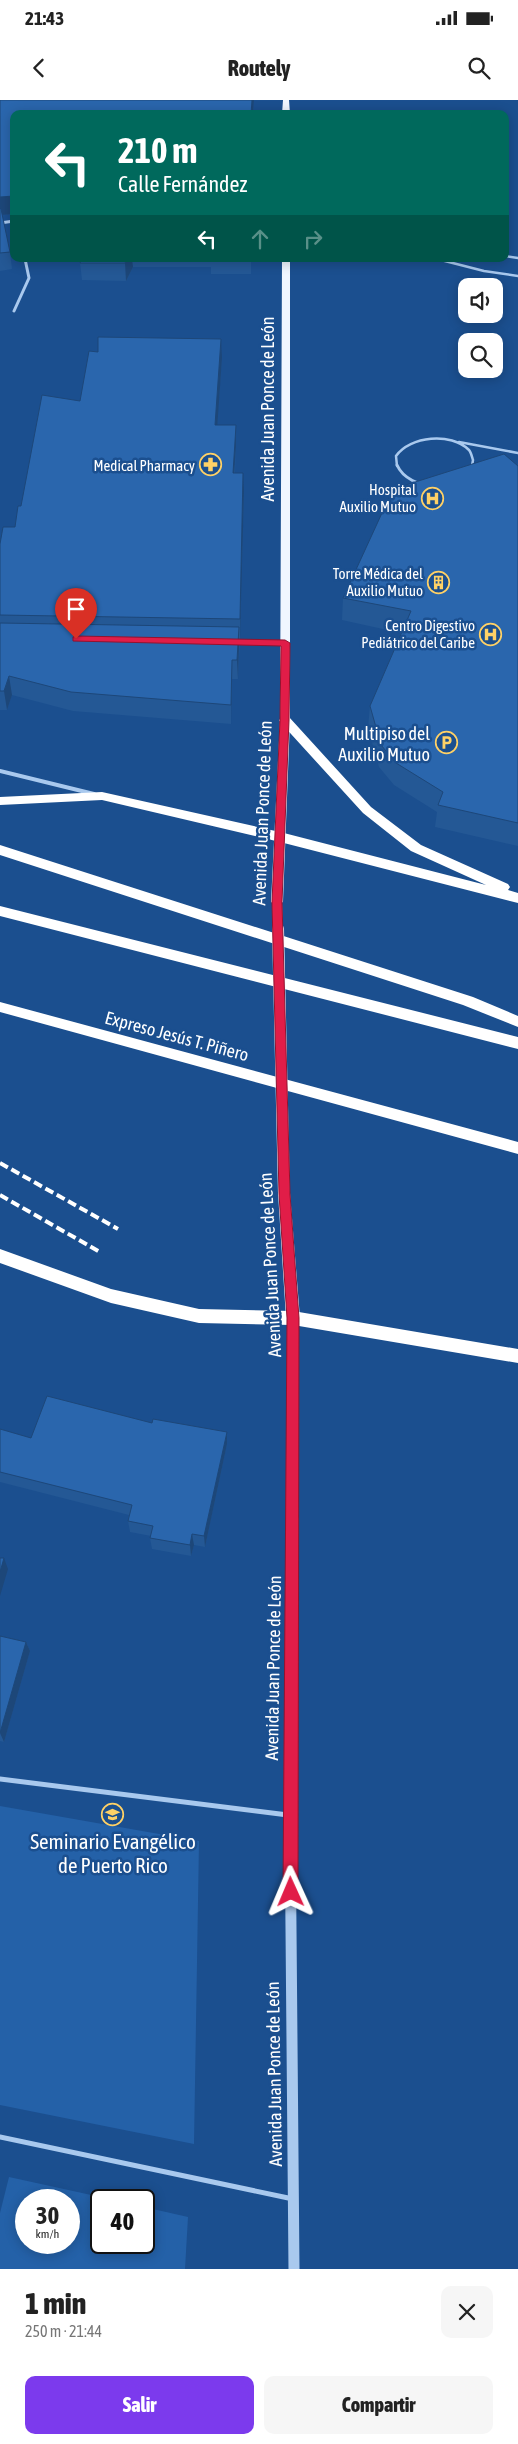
<!DOCTYPE html>
<html lang="es">
<meta charset="utf-8">
<style>
body{margin:0;font-family:"Asap Condensed",sans-serif;background:#f6f6f6;color:#222;height:100vh;display:flex;flex-direction:column;font-size:19px;white-space:nowrap}
*{box-sizing:border-box;margin:0}
p{font-size:16px;color:#767676}
.icon{flex:none;width:28px;height:28px;fill:none;stroke:currentColor;stroke-width:2;stroke-linecap:round;stroke-linejoin:round}
.map{position:relative;height:2169px;overflow:hidden}
.details{display:flex;flex-direction:column;background:#fff;flex:1}
.details>*{flex:none}
.guide{position:absolute;left:10px;top:10px;width:499px;height:152px;border-radius:10px;box-shadow:0 2px 12px #0003;background:#00695c;color:#fff;overflow:hidden}
.controls{position:absolute;left:458px;top:178px;display:grid;gap:10px}
.controls a{display:grid;place-items:center;width:45px;height:45px;border-radius:10px;background:#fff;box-shadow:0 2px 12px #0003;font-size:25px}
.speed{position:absolute;left:15px;top:2089px;display:flex;gap:10px;font-size:25px;font-weight:700;text-align:center}
.speed>*{display:grid;place-content:center;width:65px;height:65px;border-radius:50%;background:#fff;box-shadow:0 2px 12px #0003;line-height:1}
.speed small{font-size:12px;font-weight:400}
.speed .limit{border:2px solid #111;border-radius:8px;background:#fff;color:#111}
.pin{position:absolute;display:grid;place-items:center;width:42px;height:42px;color:#fff;margin:-51px -21px;border-radius:50% 50% 50% 0;rotate:-45deg;box-shadow:0 0 5px #0007}
.pin .icon{rotate:45deg}
.me{position:absolute;width:55px;margin:-28px;rotate:359deg;stroke-linejoin:round;filter:drop-shadow(0 0 4px #0008)}
.turn{display:flex;align-items:center;gap:18px;height:105px;padding:0 25px;font-size:22px}
.turn .icon{width:65px;height:65px;stroke-width:2.5}
.turn b{display:block;font-size:35px;line-height:42px}
.lanes{display:flex;align-items:center;height:48px;padding:0 25px;background:#0003;justify-content:center;gap:25px;direction:ltr}
.lanes .off{opacity:.35}
.round{display:grid;place-items:center;flex:none;width:52px;height:52px;border-radius:10px;background:#f6f6f6}
.overview{display:flex;align-items:center;justify-content:space-between;height:85px;padding:0 25px}
h1{font-size:30px;font-weight:800;line-height:38px}
.primary-button{display:flex;gap:10px;margin-top:auto;padding:10px 25px}
.primary-button a{flex:1;height:58px;border-radius:10px;background:#7c3aed;color:#fff;font-size:20px;font-weight:800;line-height:58px;text-align:center}
.primary-button a+a{background:#f6f6f6;color:#222}
.status{display:flex;justify-content:space-between;align-items:center;height:35px;padding:0 25px;background:#fff;direction:ltr}
.status svg{height:14px;fill:currentColor}
header{display:flex;justify-content:space-between;align-items:center;height:65px;padding:0 25px;background:#fff;font-size:22px;font-weight:800}
.map>svg:first-child{display:block}
.green{fill:#2461a8;fill-rule:evenodd}
.lines{fill:none;stroke-linecap:round;stroke-linejoin:round}
.service-far2{stroke:#a9c9ee;stroke-width:2.5}
.service-far1{stroke:#a9c9ee;stroke-width:3}
.service{stroke:#a9c9ee;stroke-width:5}
.minor-far1{stroke:#a9c9ee;stroke-width:3}
.minor{stroke:#a9c9ee;stroke-width:4}
.tertiary-far1{stroke:#a9c9ee;stroke-width:9}
.tertiary{stroke:#a9c9ee;stroke-width:11}
.primary{fill:#f0f6ff;fill-rule:evenodd}
.motorway{fill:#fff;fill-rule:evenodd}
.rail{stroke:#fff;stroke-width:4;stroke-dasharray:9 4;stroke-linecap:butt}
.primary-bridge-far1{stroke:#f0f6ff;stroke-width:10}
.primary-bridge{stroke:#f0f6ff;stroke-width:12}
.wall{fill:#245895}
.shaded-wall{fill:#1d4779}
.building{fill:#2a66ad;stroke:#1d4779}
.route{fill:#e11d48;stroke:#92132f}
.labels{text-anchor:middle;dominant-baseline:central;stroke-width:5;stroke-linejoin:round;paint-order:stroke}
.far-poi-label{font-size:15px;fill:#fff;stroke:#1b4f8f;text-anchor:end}
.street-label{font-size:18px;fill:#fff;stroke:#1b4f8f}
.poi-label{font-size:18px;fill:#fff;stroke:#1b4f8f;text-anchor:end}
.near-poi-label{font-size:21px;fill:#fff;stroke:#1b4f8f}
</style>
<div class="status"><b>21:43</b><svg viewBox="0 0 49 12"><path d="M0 12V9h3v3zM5 12V6h3v6zM10 12V3h3v9zM15 12V0h3v12zM26 1h20v11H26zM47 4h2v5h-2z"/></svg></div>
<header><svg class="icon" aria-label="back" viewBox="0 0 24 24"><path d="M15 5l-7 7 7 7"/></svg>Routely<svg class="icon" aria-label="search" viewBox="0 0 24 24"><circle cx="10" cy="10" r="6"/><path d="M15 15l6 6"/></svg></header>
<div class="map">
<svg width="518" height="2169" viewBox="0 0 518 2169">
<rect width="100%" height="100%" fill="#1b4f8f"/>
<path class="green" d="M0,1706L199,1741L194,2044L0,2005Z
M9,2077L114,2100H101V2142H144V2107L188,2117L185,2169H0V2113ZM26,2100H69V2142H26Z"/>
<g class="lines">
<path class="service-far2" d="M505,156L518,158
M437,159L484,171L518,176
M459,342L518,353
M397,366L396,356C410,336 451,332 469,350C471,352 472,357 473,360L472,366"/>
<path class="service-far1" d="M397,365C409,392 462,394 472,365"/>
<path class="service" d="M0,1679L288,1715
M0,2037L293,2099"/>
<path class="minor-far1" d="M0,123L14,121
M14,211L29,178L25,159"/>
<path class="minor" d="M233,542L285,543
M0,671L94,694"/>
<path class="tertiary-far1" d="M293,1218V1420"/>
<path class="tertiary" d="M293,1419L290,1715L294,2169"/>
<path class="primary" d="M283,0H289L290,14H282Z
M282,159H290V620L283,802L277,806L271,802L280,620Z
M284,1088L288,1089L290,1093L300,1218L298,1222L293,1224L288,1222L286,1218L278,1093L280,1089Z"/>
<path class="motorway" d="M285,616L289,617L371,707L421,745L508,784L510,787L508,790L518,793V803L280,742L102,700L0,705V697L102,692L280,732L486,785L411,751L363,713L281,623L279,620Z
M0,745L473,897L518,916V927L463,905L0,755Z
M0,806L518,937V949L0,816Z
M0,902L518,1042V1054L0,912Z
M0,1149L111,1189L199,1209L293,1211L518,1249V1263L293,1225L199,1223L111,1203L0,1163Z"/>
<path class="rail" d="M0,1063L118,1129
M0,1095L100,1152"/>
<path class="primary-bridge-far1" d="M277,802L278,830"/>
<path class="primary-bridge" d="M278,829L284,1093"/>
</g>
<path class="wall" d="M0,0H254L253,14H14V114L2,115L10,152L12,169L0,171Z
M82,159H251V174H211V167H133L126,181L82,180L80,163Z
M222,258L217,325L236,345L235,373L244,392L240,538L238,579H232L231,624L73,611L12,595L7,610H0V444L15,427L21,406L80,301Z
M518,366V746L435,727L437,712L394,685L379,667L368,628L370,606L401,533L342,520L343,498Z
M152,1323L227,1332V1344L205,1447L194,1445L191,1456L152,1449L150,1438L151,1436L130,1432L128,1421L129,1415L0,1382V1329L31,1338Z
M0,1536L26,1542L30,1551L4,1642L0,1641Z"/>
<path class="shaded-wall" d="M252,0H254L253,14H251Z
M14,96V114L1,115L0,120V97Z
M127,159H132L133,167L126,181L125,163Z
M221,239L222,258L216,344L215,325Z
M236,325V345L233,392V373Z
M243,373L244,392L240,538V519Z
M239,527V546L238,579L237,560Z
M232,560V579L231,624V605Z
M9,576L12,595L7,610L4,591Z
M227,1332V1344L205,1447L204,1436Z
M192,1434L194,1445L191,1456L190,1445Z
M4,1458L8,1469L0,1496V1472Z
M26,1542L30,1551L4,1642L0,1633Z"/>
<path class="building" d="M0,0H252L251,14H14V96L0,97Z
M0,108L1,109L10,152L0,153Z
M82,159H127L125,163H80Z
M98,237L221,239L215,325H236L233,373H243L240,519L0,515V444L3,427H15L18,406H21L42,295L80,301L89,251L98,252Z
M504,354L518,366V723L438,705L443,692L396,663L381,645L370,606L411,511L343,498L393,389Z
M0,523L239,527L237,560H232L231,605L71,592L9,576L4,591H0Z
M47,1296L152,1323L153,1319L227,1332L204,1436L192,1434L190,1445L150,1438L153,1426L128,1421L132,1405L0,1372V1329L31,1338Z
M0,1458H4L0,1472Z
M0,1536L26,1542L0,1633Z"/>
<path class="route" d="M76,536L285,540L290,543L289,620L282,802L290,1094L299,1218L298,1792L296,1797L291,1800L286,1797L283,1792L287,1218L279,1094L272,802L280,620L281,546L73,541V537Z"/>
<defs>
<symbol id="pharmacy-ring" viewBox="-11 -11 22 22"><circle r="9.5" fill="#1b4f8f" stroke="#ffd166" stroke-width="1.5"/><path d="M-2-6h4v4h4v4h-4v4h-4v-4h-4v-4h4Z" fill="#ffd166"/></symbol>
<symbol id="hospital-ring" viewBox="-11 -11 22 22"><circle r="9.5" fill="#1b4f8f" stroke="#ffd166" stroke-width="1.5"/><path d="M-5-5h3v3.5h4V-5h3V5h-3V1.5h-4V5h-3Z" fill="#ffd166"/></symbol>
<symbol id="building-ring" viewBox="-11 -11 22 22"><circle r="9.5" fill="#1b4f8f" stroke="#ffd166" stroke-width="1.5"/><path d="M-4-6H4V6H1V3H-1V6H-4ZM-2.5-4.3h1.7v1.8h-1.7ZM.8-4.3h1.7v1.8H.8ZM-2.5-1h1.7V.8h-1.7ZM.8-1h1.7V.8H.8Z" fill="#ffd166"/></symbol>
<symbol id="parking-ring" viewBox="-11 -11 22 22"><circle r="9.5" fill="#1b4f8f" stroke="#ffd166" stroke-width="1.5"/><path d="M-3.5-5.5H1a3.5 3.5 0 0 1 0 7H-1V5.5H-3.5ZM-1-3.4V-.6H.8a1.4 1.4 0 0 0 0-2.8Z" fill="#ffd166"/></symbol>
<symbol id="university-ring" viewBox="-11 -11 22 22"><circle r="9.5" fill="#1b4f8f" stroke="#ffd166" stroke-width="1.5"/><path d="M0-5L7-2L0 1L-7-2ZM-4 1L0 2.5L4 1V4Q0 6-4 4Z" fill="#ffd166"/></symbol>
</defs>
<g fill-rule="evenodd">
<use href="#pharmacy-ring" x="198" y="352" width="25" height="25"/>
<use href="#hospital-ring" x="420" y="386" width="25" height="25"/>
<use href="#building-ring" x="426" y="470" width="25" height="25"/>
<use href="#hospital-ring" x="478" y="522" width="25" height="25"/>
<use href="#parking-ring" x="434" y="630" width="25" height="25"/>
<use href="#university-ring" x="100" y="1702" width="25" height="25"/>
</g>
<g class="labels">
<g class="far-poi-label">
<text x="195" y="365">Medical Pharmacy</text>
<text x="416" y="389">Hospital<tspan x="416" dy="17">Auxilio Mutuo</tspan></text>
<text x="423" y="473">Torre Médica del<tspan x="423" dy="17">Auxilio Mutuo</tspan></text>
<text x="475" y="525">Centro Digestivo<tspan x="475" dy="17">Pediátrico del Caribe</tspan></text>
</g>
<g class="street-label">
<text transform="translate(267 309) rotate(-90)">Avenida Juan Ponce de León</text>
<text transform="translate(262 713) rotate(-88)">Avenida Juan Ponce de León</text>
<text transform="translate(177 936) rotate(15)">Expreso Jesús T. Piñero</text>
<text transform="translate(270 1165) rotate(-93)">Avenida Juan Ponce de León</text>
<text transform="translate(273 1568) rotate(-89)">Avenida Juan Ponce de León</text>
<text transform="translate(274 1974) rotate(-91)">Avenida Juan Ponce de León</text>
</g>
<g class="poi-label">
<text x="430" y="633">Multipiso del<tspan x="430" dy="21">Auxilio Mutuo</tspan></text>
</g>
<g class="near-poi-label">
<text x="113" y="1741">Seminario Evangélico<tspan x="113" dy="24">de Puerto Rico</tspan></text>
</g>
</g>
</svg>
<div class="controls">
<a><svg class="icon" aria-label="sound" viewBox="0 0 24 24"><path d="M4 9h4l5-4v14l-5-4H4zM17 9q2 3 0 6"/></svg></a>
<a><svg class="icon" aria-label="search" viewBox="0 0 24 24"><circle cx="10" cy="10" r="6"/><path d="M15 15l6 6"/></svg></a>
</div>
<div class="speed"><div>30<small>km/h</small></div><div class="limit">40</div></div>
<div class="pin" style="left:76px;top:539px;background:#d93025"><svg class="icon" aria-label="arrive" viewBox="0 0 24 24"><path d="M6 21V4h12l-3 4 3 4H6"/></svg></div>
<svg class="me" style="left:291px;top:1792px" viewBox="-20 -20 40 40"><path d="M0-17L14 15 0 8-14 15z" fill="#e11d48" stroke="#fff" stroke-width="4"/></svg>
<div class="guide">
<div class="turn"><svg class="icon" aria-label="left" viewBox="0 0 24 24"><path d="M17 20v-9H6M10 6l-5 5 5 5"/></svg><div><b>210 m</b>Calle Fernández</div></div>
<div class="lanes"><svg class="icon" aria-label="left" viewBox="0 0 24 24"><path d="M17 20v-9H6M10 6l-5 5 5 5"/></svg><svg class="icon off" aria-label="ahead" viewBox="0 0 24 24"><path d="M12 20V5M6 11l6-6 6 6"/></svg><svg class="icon off" aria-label="right" viewBox="0 0 24 24"><path d="M7 20v-9h11M14 6l5 5-5 5"/></svg></div>
</div>
</div>
<section class="details">
<div class="overview"><div><h1>1 min</h1><p>250 m · 21:44</p></div><a class="round"><svg class="icon" aria-label="close" viewBox="0 0 24 24"><path d="M6 6l12 12M18 6L6 18"/></svg></a></div>
<div class="primary-button"><a>Salir</a><a>Compartir</a></div>
</section>
